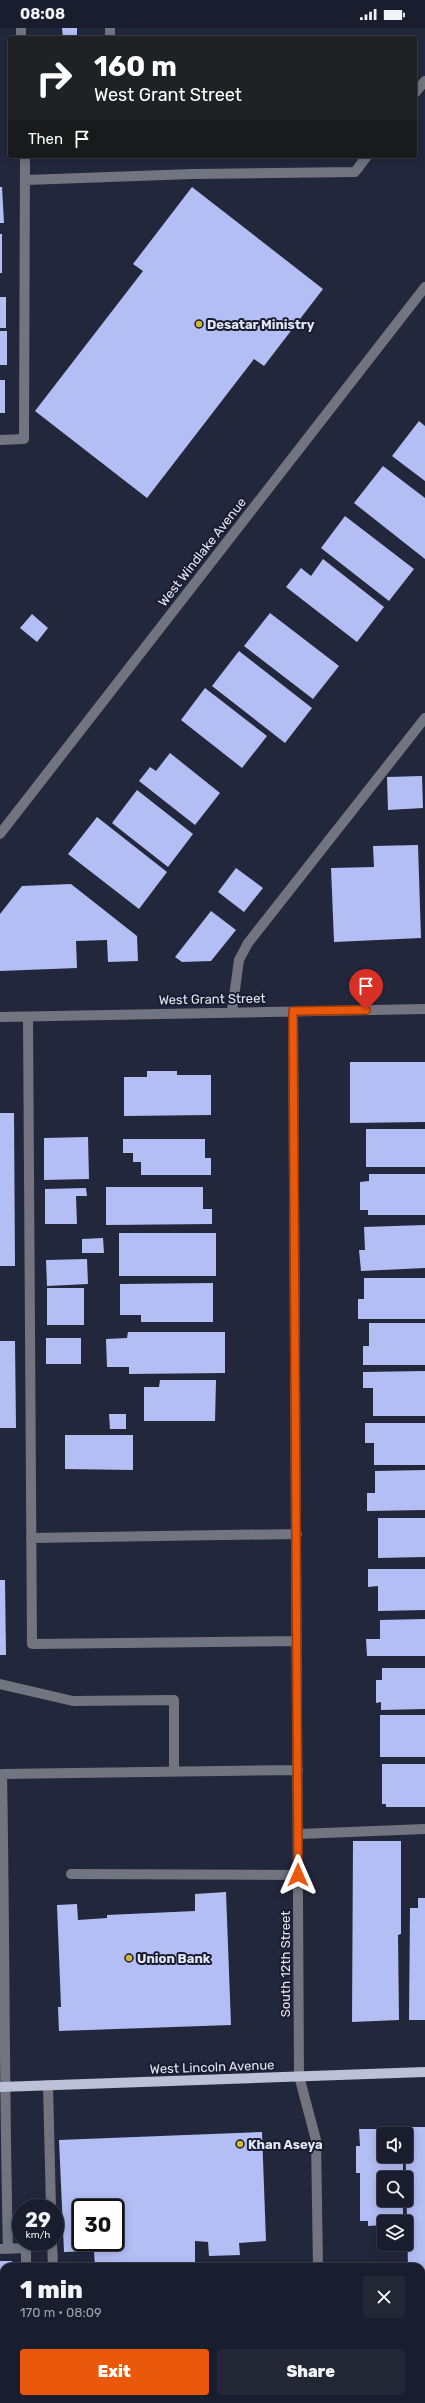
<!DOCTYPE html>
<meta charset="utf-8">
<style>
body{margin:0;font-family:Rubik,sans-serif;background:#232635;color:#f1f3f6;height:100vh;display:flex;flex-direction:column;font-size:15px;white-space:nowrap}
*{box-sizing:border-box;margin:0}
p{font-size:13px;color:#9fa2aa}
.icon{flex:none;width:22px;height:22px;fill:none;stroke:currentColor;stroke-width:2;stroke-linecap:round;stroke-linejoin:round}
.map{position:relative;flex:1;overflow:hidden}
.panel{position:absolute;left:0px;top:2235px;width:425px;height:140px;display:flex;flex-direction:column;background:#1a1d2d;border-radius:12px 12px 0 0;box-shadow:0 2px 10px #0003,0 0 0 1px #383b49}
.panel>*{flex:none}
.hud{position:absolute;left:8px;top:8px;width:409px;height:122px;border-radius:4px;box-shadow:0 2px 10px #0003,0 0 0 1px #383b49;background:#202124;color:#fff;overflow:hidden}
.tools{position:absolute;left:377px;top:2099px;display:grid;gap:8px}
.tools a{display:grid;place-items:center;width:36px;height:36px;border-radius:4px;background:#1a1d2d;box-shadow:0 2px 10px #0003,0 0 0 1px #383b49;font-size:20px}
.speed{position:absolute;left:12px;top:2171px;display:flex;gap:8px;font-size:20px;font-weight:700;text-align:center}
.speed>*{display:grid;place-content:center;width:52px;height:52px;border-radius:50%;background:#1a1d2d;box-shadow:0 2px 10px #0003,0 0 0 1px #383b49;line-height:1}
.speed small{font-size:10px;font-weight:400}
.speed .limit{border:2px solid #111;border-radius:6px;background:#fff;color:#111}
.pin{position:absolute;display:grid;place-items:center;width:34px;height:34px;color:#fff;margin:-41px -17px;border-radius:50% 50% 50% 0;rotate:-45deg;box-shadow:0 0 4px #0007}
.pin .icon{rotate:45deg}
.me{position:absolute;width:44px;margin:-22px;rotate:0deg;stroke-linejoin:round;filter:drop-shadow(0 0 3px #0008)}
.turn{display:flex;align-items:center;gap:14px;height:84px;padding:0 20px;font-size:18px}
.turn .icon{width:52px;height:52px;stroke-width:2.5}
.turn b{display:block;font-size:28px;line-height:34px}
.then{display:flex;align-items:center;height:38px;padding:0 20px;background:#0003;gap:8px;font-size:15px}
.round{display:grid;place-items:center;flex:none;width:42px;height:42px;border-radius:4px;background:#232635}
.head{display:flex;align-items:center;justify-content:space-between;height:68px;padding:0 20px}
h1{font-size:24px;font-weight:800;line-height:30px}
.cta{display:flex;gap:8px;margin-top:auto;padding:8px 20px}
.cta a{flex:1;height:46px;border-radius:4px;background:#ea580c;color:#fff;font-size:16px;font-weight:800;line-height:46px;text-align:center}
.cta a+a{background:#232635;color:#f1f3f6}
.status{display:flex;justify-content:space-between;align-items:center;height:28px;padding:0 20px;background:#1a1d2d;direction:ltr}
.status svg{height:11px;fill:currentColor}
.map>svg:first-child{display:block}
.building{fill:#b3bef5;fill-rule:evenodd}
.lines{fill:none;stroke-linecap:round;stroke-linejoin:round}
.minor{stroke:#72747f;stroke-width:10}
.major{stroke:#bcc1d8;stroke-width:10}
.route-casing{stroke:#983908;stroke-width:10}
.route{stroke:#ea580c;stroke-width:7}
.poi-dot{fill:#d2b635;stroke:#1a1d31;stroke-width:1.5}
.labels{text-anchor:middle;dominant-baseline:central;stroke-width:4;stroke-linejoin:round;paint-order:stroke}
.poi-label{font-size:13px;font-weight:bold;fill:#e3e6f4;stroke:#1a1d31;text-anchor:start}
.street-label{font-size:13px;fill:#e3e6f4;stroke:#1a1d31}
</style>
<div class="status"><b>08:08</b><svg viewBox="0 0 49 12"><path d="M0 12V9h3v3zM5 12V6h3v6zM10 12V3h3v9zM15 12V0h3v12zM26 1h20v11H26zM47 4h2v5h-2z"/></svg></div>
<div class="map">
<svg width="425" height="2375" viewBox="0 0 425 2375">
<rect width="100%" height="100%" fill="#23273c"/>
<path class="building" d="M62,0H77V10H63Z
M0,159H2L4,195H0Z
M192,159L323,261L264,338L254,331L147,470L35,383L143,243L133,236Z
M0,206H2V245H0Z
M0,269H6V300H0Z
M0,303H7V337H0Z
M0,352H5V385H0Z
M419,393L425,398V453L392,428Z
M383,438L425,470V531L354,475Z
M345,488L414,541L389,573L321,520Z
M323,531L384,579L357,614L286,559L301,540L311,548Z
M270,585L339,638L313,671L244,618Z
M32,586L48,600L37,614L20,600Z
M239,623L312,680L285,715L212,658Z
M205,660L267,708L242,740L181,692Z
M170,725L220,765L195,797L139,753L150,739L156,743Z
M422,748L423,780L388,782L387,749Z
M137,762L193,806L168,839L112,795Z
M97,789L167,844L139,881L68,826Z
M418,817L421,910L334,914L331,840L374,839L373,818Z
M236,840L263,860L244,884L218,864Z
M71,856L137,908L138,933L108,934L107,912L76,913L77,940L0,943V886L22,858Z
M211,883L236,902L211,933L182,934L175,929Z
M350,1034H425V1094L350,1095Z
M147,1043H177V1047H211V1087L124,1088V1049H147Z
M0,1085H14L15,1238H0Z
M366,1101H425V1139H366Z
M88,1109L89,1151L44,1152V1110Z
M123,1111H205V1130H211V1147H141V1134H133V1125H123Z
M369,1146H425V1187H368V1182H360V1154L369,1153Z
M106,1159H203V1181H212V1196L106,1197Z
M86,1160L87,1168H76L77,1196H45V1161Z
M425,1197V1240L361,1243L359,1222H365L364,1199Z
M119,1205H216V1248H119Z
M103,1210L104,1225H82V1211Z
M87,1231L88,1256L47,1258L46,1232Z
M364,1250H425V1291H358V1271H364Z
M213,1255V1294H141V1287H120V1256Z
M47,1260H84V1297H47Z
M369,1295H425V1337H363V1318H369Z
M128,1304H225V1345L129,1346V1339H107L106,1311L127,1310Z
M46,1310H81V1336H46Z
M0,1313H15L16,1400H0Z
M425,1343V1388H373V1360H363V1344Z
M160,1352H216L215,1393H144V1359H159Z
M109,1386H126V1401H110Z
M365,1395H425V1437H374V1415H365Z
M65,1407H133V1442L65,1441Z
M425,1442V1482L367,1483V1465H375V1443Z
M378,1490H425V1529L378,1530Z
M368,1541H425V1582L378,1583V1558L368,1559Z
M0,1552H5L6,1627H0Z
M425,1591V1628H367L366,1611H380V1592Z
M382,1640H425V1681L381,1682V1674L376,1675V1652H382Z
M380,1687H425V1729H380Z
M382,1736H425V1779H386V1776H382Z
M353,1813H401V1906L398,1907L399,1992L352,1994Z
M226,1864L231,1997L59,2003L58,1979H61L57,1877L77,1876L78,1892L107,1890V1887L195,1883V1866Z
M418,1870H425V1992H409L410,1880H418Z
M405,2099H425V2290H421V2239H408Z
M359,2101H402L403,2106H384V2128H403V2150H384V2172H403V2192H400V2194H384V2197L368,2198V2193H360V2145H356V2118H360Z
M262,2104L266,2213L239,2215L240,2227L209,2228L208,2214L195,2213V2239H95L94,2223L64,2224L59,2112ZM81,2180H115V2214H81Z
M0,2233H12V2239H4V2300L0,2304Z
M421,2319H425V2358H421Z
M0,2338H4V2371H33V2375H0Z
M120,2372H140V2375H120Z"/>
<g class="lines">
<path class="minor" d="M21,0V10
M110,0V10
M415,65L425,53
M26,152L192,146L355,144L367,128
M0,412L24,411L25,128
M0,806L425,259
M232,983L239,932L248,915L425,690
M293,983L299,2048L316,2112L318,2239
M0,989L425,981
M28,989L32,1616L297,1613
M31,1510L297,1506
M0,1656L73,1673L174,1672V1744
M299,1806L425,1801
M71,1846L299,1847
M48,2057L51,2180
M52,2214L53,2239
M0,2221L26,2220V2239
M8,2221C4,2062 5,1904 2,1746L298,1742
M421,2312L425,2311
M0,2324L4,2323
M56,2371V2375
M320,2371V2375"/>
<path class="major" d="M0,2059L425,2044"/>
</g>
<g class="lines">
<defs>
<path id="route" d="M298,1847L293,983L366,982"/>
</defs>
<use href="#route" class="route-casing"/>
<use href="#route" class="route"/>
</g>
<g class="poi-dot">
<circle cx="199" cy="296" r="4"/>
<circle cx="129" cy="1930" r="4"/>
<circle cx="240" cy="2116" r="4"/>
</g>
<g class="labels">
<g class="poi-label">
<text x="207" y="296">Desatar Ministry</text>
<text x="137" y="1930">Union Bank</text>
<text x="248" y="2116">Khan Aseya</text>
</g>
<g class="street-label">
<text transform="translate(202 524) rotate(-52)">West Windlake Avenue</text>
<text transform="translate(212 971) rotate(-1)">West Grant Street</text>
<text transform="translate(285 1936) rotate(-90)">South 12th Street</text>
<text transform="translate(212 2039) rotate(-2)">West Lincoln Avenue</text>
</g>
</g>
</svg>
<div class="tools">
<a><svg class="icon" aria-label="sound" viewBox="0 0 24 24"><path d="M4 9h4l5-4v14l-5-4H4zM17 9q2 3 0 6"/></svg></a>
<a><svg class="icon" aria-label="search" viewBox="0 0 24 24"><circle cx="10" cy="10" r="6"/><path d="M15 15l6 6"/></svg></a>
<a><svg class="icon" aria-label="layers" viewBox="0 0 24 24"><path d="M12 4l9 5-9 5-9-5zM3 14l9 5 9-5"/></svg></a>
</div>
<div class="speed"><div>29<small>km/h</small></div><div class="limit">30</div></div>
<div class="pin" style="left:366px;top:982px;background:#d93025"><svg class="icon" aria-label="arrive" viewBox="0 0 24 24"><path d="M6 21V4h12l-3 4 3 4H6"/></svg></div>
<svg class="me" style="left:298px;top:1847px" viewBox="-20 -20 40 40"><path d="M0-17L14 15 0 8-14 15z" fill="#ea580c" stroke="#fff" stroke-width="4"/></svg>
<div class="hud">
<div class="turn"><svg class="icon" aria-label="right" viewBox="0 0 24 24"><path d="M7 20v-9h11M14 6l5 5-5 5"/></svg><div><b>160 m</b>West Grant Street</div></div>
<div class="then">Then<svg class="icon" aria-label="arrive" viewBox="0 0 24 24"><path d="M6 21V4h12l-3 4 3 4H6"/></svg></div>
</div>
<section class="panel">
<div class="head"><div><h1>1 min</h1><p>170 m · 08:09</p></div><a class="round"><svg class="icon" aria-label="close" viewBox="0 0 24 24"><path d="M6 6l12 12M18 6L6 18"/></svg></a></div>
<div class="cta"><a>Exit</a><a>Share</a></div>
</section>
</div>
